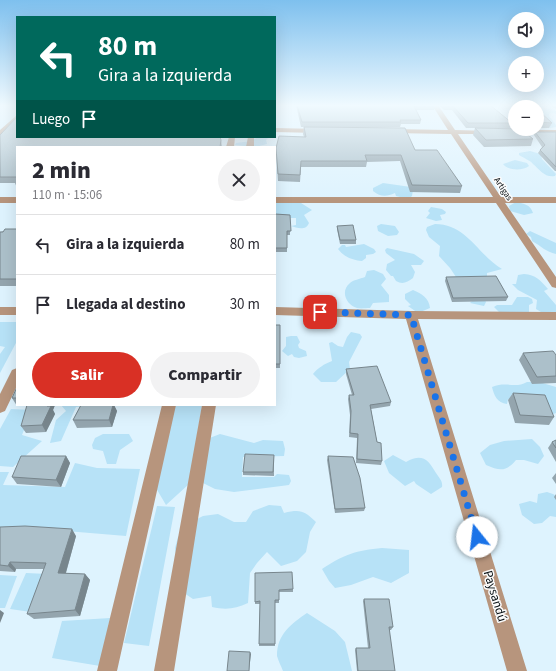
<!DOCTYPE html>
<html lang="es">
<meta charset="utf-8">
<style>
body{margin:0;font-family:"Source Sans 3",sans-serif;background:#f2f2f3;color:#2b2b33;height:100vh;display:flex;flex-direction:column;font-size:15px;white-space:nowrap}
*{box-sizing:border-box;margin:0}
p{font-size:13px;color:#7c7c81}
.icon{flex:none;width:22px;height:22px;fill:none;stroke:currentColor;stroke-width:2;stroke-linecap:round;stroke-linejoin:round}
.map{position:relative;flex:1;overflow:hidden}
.side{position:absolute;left:16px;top:146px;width:260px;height:260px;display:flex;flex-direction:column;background:#fff;border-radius:0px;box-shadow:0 4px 16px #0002}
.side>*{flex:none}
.top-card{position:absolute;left:16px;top:16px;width:260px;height:122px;border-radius:0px;box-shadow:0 4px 16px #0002;background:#00695c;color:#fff;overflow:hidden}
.tools{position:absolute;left:508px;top:12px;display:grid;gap:8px}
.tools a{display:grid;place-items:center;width:36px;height:36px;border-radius:50%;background:#fff;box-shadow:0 4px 16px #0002;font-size:20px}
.pin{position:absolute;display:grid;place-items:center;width:34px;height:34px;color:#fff;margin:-17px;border-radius:8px;box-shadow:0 2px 6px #0006}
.me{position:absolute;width:44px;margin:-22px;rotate:344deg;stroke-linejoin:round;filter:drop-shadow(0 0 3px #0008)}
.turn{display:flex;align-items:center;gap:14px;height:84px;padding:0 16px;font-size:18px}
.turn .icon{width:52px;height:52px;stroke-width:2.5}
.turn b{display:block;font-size:28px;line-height:34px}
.then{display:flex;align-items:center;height:38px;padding:0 16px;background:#0003;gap:8px;font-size:15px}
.round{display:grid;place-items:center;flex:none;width:42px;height:42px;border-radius:21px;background:#f2f2f3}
.overview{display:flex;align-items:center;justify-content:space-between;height:68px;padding:0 16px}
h1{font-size:24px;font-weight:800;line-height:30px}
.button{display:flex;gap:8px;margin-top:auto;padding:8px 16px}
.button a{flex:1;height:46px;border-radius:24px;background:#d93025;color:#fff;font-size:16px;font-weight:800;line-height:46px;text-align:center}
.button a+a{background:#f2f2f3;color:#2b2b33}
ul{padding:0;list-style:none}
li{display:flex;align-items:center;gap:12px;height:60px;padding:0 16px;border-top:1px solid #e1e1e2}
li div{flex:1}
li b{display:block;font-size:15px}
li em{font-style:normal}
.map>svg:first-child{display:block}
.green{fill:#b7e2f7}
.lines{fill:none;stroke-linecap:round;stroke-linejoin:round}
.street{fill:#b7957d;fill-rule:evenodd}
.wall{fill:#94a5ae}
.shaded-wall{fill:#78868d}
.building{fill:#acc0ca;stroke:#78868d}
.route{stroke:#1a73e8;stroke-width:7;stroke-dasharray:0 12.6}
.labels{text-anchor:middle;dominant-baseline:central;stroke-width:3;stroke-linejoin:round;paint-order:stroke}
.far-street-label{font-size:9px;fill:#0a1215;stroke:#fcfcfc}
.near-street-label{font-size:13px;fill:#0a1215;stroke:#fcfcfc}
</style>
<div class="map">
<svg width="556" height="671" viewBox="0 0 556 671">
<rect width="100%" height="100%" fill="#def3fe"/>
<path class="green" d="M513,105H544L547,107H538L539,109H551L556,111V114L552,113L549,114V116L556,125V127L550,128L545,127L537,117V107H515V109Z
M258,137H269L266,140L267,144L255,147L235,145L236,143L252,141Z
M530,151L541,154L542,159L556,174L555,176C545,178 540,170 533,164C530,160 523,158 519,155V153Z
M515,160L527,163L529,166C523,171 508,171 503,164Z
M383,183L411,187L413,190L412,196L408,199L396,196L395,193C386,197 381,197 373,191V188Z
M516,202C524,204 530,204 533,213L524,215L510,211L509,206Z
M275,203H301L312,210L304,215L309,223C306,231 297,228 291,226L296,225V218H275Z
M431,207L442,209L446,212L445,214L440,215L442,220L436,221L426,218L430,213L428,211Z
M381,224L395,226L399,232L397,235L388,236L378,231L377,226Z
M435,224C467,224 478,255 502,269L487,273V276L477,286L486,302L484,306L470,303L472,301L450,268L439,256L440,246L429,237L426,230L427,227Z
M530,231L556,243V254C546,252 541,246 532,241L531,237L526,234Z
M364,244L374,249L376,252L373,254L366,255V258L362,261C352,260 344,257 338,249L342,245H345L346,247Z
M387,248L414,254L424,261L421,265H411L415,272L413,278C407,282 403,285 396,281L393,276H391L386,270L387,264L395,260L386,253L385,250Z
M374,270L383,274L386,279L381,285L389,295V302L373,303L370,308C366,308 361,309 357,308C346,305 340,291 350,283C353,280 360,279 365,277L367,271Z
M524,274C536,275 540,280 548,289L544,291L556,305V312H541L536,309L537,300L518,290L512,284H516L518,275Z
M413,290C422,294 429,298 430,308L418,313L408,306L411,305L405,299V294Z
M517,297H528L532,299L533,303L529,305V313L499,312L494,307L497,305H512Z
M0,322H17V341L0,373V354L5,347L0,346Z
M351,332L360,334L362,337L349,362L350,369L336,382H321L313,374C318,368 324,364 332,361L329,343L332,342L338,346L343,347L347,337Z
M291,336H297L300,342L298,345L299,348L306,351L307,356L299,358L294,357L292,354L288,356L282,351L286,346V337Z
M527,382H539L556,387V413L551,415L531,404L508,399L507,404C497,403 494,395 492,387C507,381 515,389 527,382Z
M61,405H92L76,407L61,441L50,443L56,420L66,411Z
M172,405H202L189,484L166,505L156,488Z
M11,409L32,410L22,435L42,441L13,467L0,466V429Z
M103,434H129L133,441L120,450L116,464H107L103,451L93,449L92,445L95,438Z
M220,434L254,443L263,440L283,441L285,449L284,456L243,457L242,477H274L277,474L289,475L291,481L289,485L234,492L215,489L201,482L207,439Z
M532,439L540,447L544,456L538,464L524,460H516C506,472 500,471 486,465L480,453L490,445L504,441Z
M393,455L406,462C422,453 428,459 436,473C439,478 443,481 442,487L431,494L416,484L414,481L405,486L389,473L384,461Z
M75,463L97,468L140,469L126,536L42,529L0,530V472H9L3,485L65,487Z
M547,492L553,494L556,496V517L550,516L542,523L534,524L522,515L519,504L530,501L537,503L538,494Z
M269,505L281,506L284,513C301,509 304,511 316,522L310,532L306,552L297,561L281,566L267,552L257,563L250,573L248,603C235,609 226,610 212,607L211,596L193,599L175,587L177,565L175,548L178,537L191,522L203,516L218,514L234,522H246L253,511Z
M157,506L175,507L149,646L124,643Z
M382,548L409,550V573L391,583L373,577L351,585L335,588L329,581L322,569C343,555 357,550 382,548Z
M26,573L48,574L31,612L10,609Z
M0,575L17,576L5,608H0Z
M307,613L335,631L345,642L352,671H283C281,666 278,660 277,656C277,634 291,624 307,613Z
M110,618L100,666L52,658L62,621Z"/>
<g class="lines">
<path class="street" d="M432,105H438L455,130L491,131L492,132L489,134H458L501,197H556V203H505L556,277V288L552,287L496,203H275V197H493L451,134L391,133L388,131L391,129L448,130Z
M17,115V121L0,136V130Z
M275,128L319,129L322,131L319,133L275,132Z
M509,130H556V134L507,133L506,132Z
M229,137H235L234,147H226Z
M248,137H254V147H246Z
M0,197H17V203H0Z
M0,307H17V315H0Z
M275,307L411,311L556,312V320L418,319L527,671H507L406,319L275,315Z
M17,368V386L5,411L0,413V394L12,370Z
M162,405H176L117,671H97Z
M202,405H216L174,671H154Z"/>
</g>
<path class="wall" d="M296,105H434L435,106L434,110H416L421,120L420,124H401L400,127H301Z
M439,105H490L512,123L510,128H466L452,110H444Z
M511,105H532L534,107H515V110Z
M549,105H556V109Z
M537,109L552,123L549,128H537Z
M304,127L415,150L462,186L460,193L410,192L400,161L367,162L366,167H301L300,182L278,181L276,148L304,137L303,134Z
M475,128L533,139L531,146L484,147L473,135Z
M535,132H556V171H555L538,153L542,147L534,135Z
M0,135L221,140L222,147H17V188L15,183H0Z
M275,214L290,215V235H287V252H275Z
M337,226L356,240V244H340L337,229Z
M17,229V286H0V232Z
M446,277L508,297L506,301L452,302L445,281Z
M275,325H280V368H275Z
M523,353L556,355V383L532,384L519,360Z
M346,369L391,402L390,406L371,409L377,442L382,461L381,465L356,463L357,438L349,437L350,415L348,399L349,395H352L346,374Z
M17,387V405H55L53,410L55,414L46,432L26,433L21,426L27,406H17L12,398Z
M513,393L554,417L549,425L515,423L508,400Z
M81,405H114L117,411L112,427L77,428L73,420Z
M556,440V462L548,448L552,442Z
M274,455V476L243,475V472Z
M66,456L70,463L61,487L17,484L12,477Z
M328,456L365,508L364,511L335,513L327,460Z
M556,473V484L552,478Z
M556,494V500L554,497Z
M0,527L76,536L66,573L85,574L90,580L80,616L34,619L27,614L44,569H16L15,572L0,571Z
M255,573L293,589V592H279V603H275V646H259L260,604H255Z
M364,599L393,627L391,630H389L395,671H357L355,650L356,648H368L363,601Z"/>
<path class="shaded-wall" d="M47,405H55L53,410L55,414L46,432L42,425Z
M113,405H114L117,411L112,427L109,420Z
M66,456L70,463L61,487L56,480Z
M72,529L76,536L64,579L58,573Z
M10,562L16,569L15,572L8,566Z
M85,574L90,580L80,616L75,610Z
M0,610L4,613L0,623Z
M250,652L251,654L249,671Z"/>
<path class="building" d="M297,105H434L435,106H414L421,120H400L401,122H302Z
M444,105H490L512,123H468L453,106H445Z
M517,105H532L534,107H519Z
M537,109L552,123L537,122Z
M17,117V137H220L221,140L220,147H17V177H0V135Z
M304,127L405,128L415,150H437L462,186L412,185L401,155H365L367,161H301L300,175L278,174L276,148L279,136L306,137Z
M475,128L521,129L533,139L486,140Z
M535,132H556V167L540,150L545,145Z
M275,214L290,215L291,231H287V248H275Z
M353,225L356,240H340L337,226Z
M5,229H17V279H0V232H3Z
M496,276L508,297L453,298L446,277Z
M275,325H280V364H275Z
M553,351L556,355V376L537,377L523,353Z
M377,366L391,402L370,405L377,442L381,443L382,461L357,459L358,434L350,433L351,411L349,395H354L346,369Z
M17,387V398H12Z
M513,393L545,395L554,417L520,415Z
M27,405H47V406H51L42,425L21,426Z
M81,405H113L109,420H73Z
M556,440V448L552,442Z
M245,454L274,455L273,472H243Z
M21,456H66L56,480L12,477Z
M328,456L353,457L360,478L365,508L335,509Z
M25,526L72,529L58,573L85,574L75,610L27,614L46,563L10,562L8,566L0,565V527Z
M292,572L293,589L279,590V600H275V644H259L260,601L255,602V573Z
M364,599H389L393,627H389L395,671H358L356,648H370Z
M229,651L250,652L249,671H227Z"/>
<linearGradient id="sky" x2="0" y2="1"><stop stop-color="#7ec0ee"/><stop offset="0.53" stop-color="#f0faff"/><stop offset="1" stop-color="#f0faff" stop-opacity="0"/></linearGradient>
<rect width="556" height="199" fill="url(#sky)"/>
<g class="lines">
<path class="route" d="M320,312L411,315L477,537"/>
</g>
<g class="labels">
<g class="far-street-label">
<text transform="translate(503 189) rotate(56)">Artigas</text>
</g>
<g class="near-street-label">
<text transform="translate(495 596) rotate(73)">Paysandú</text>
</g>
</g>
</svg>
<div class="tools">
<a><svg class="icon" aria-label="sound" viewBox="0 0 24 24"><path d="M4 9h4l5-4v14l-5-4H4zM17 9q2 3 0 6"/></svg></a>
<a>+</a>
<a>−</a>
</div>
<div class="pin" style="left:320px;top:312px;background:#d93025"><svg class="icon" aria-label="arrive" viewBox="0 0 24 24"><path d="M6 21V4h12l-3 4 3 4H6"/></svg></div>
<svg class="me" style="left:477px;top:537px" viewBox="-20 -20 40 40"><circle r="19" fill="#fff"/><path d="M0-13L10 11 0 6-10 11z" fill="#1a73e8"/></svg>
<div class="top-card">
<div class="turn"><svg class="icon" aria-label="left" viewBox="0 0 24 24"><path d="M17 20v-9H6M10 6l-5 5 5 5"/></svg><div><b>80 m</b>Gira a la izquierda</div></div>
<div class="then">Luego<svg class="icon" aria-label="arrive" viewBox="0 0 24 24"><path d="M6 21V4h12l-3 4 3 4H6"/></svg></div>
</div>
<section class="side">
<div class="overview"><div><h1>2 min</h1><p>110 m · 15:06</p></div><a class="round"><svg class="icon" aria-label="close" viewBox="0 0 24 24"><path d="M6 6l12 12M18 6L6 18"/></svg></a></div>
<ul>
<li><svg class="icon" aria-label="left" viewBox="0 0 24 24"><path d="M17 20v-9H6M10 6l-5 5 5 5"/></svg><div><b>Gira a la izquierda</b></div><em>80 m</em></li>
<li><svg class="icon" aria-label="arrive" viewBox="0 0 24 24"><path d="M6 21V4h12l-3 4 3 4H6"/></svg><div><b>Llegada al destino</b></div><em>30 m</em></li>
</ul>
<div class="button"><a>Salir</a><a>Compartir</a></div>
</section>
</div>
